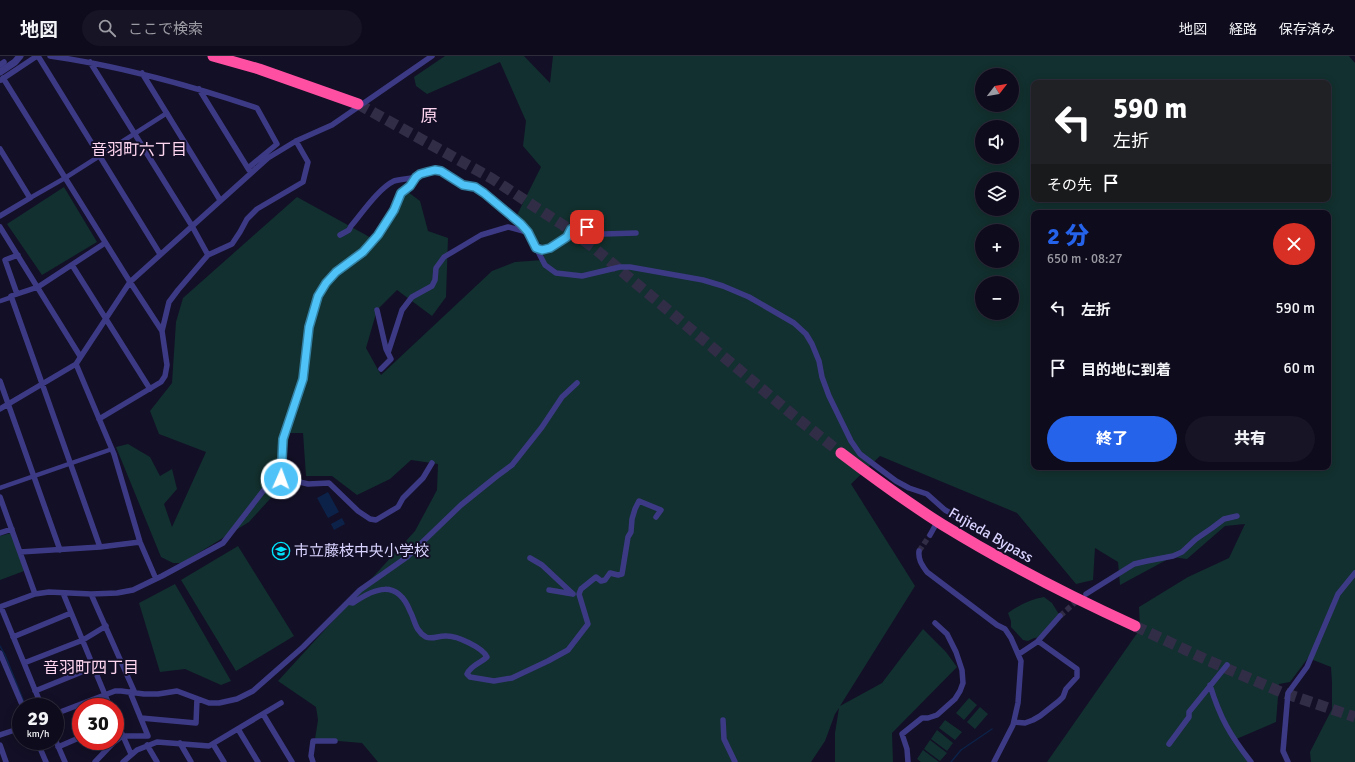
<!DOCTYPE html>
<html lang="ja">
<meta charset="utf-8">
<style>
body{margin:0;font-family:Signika,"Noto Sans JP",sans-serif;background:#171425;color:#f1f3f6;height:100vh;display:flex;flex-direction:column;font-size:15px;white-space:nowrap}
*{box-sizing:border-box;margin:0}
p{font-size:13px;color:#9b9ba3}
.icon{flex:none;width:22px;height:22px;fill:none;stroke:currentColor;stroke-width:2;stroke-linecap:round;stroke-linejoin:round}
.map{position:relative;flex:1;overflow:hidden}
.side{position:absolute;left:1031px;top:154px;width:300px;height:260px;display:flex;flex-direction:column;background:#0e0b1c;border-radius:8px;box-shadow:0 2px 10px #0003,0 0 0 1px #2e2b3b}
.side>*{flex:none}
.top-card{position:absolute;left:1031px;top:24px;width:300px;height:122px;border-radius:8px;box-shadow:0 2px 10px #0003,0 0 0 1px #2e2b3b;background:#202124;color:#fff;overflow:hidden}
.needle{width:26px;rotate:59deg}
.fabs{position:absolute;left:975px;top:12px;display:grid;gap:8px}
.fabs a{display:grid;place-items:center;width:44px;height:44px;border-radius:50%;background:#0e0b1c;box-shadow:0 2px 10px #0003,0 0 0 1px #2e2b3b;font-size:20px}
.speed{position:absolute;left:12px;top:642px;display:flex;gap:8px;font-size:20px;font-weight:700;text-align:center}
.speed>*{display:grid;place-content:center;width:52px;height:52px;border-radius:50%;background:#0e0b1c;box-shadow:0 2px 10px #0003,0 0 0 1px #2e2b3b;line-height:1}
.speed small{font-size:10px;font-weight:400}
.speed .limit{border:6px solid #d22;background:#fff;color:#111}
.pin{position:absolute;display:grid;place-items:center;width:34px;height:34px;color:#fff;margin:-17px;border-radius:8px;box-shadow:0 2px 6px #0006}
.me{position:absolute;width:44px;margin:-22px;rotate:2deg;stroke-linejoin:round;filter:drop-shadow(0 0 3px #0008)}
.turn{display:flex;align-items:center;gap:14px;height:84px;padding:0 16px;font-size:18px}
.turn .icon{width:52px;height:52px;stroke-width:2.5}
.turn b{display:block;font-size:28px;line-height:34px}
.then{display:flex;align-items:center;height:38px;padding:0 16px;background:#0003;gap:8px;font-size:15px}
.round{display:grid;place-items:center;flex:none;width:42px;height:42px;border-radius:21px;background:#171425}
.headline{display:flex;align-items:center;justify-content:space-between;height:68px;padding:0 16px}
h1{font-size:24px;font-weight:800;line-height:30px;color:#2563eb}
.action{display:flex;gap:8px;margin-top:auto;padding:8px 16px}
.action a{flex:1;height:46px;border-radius:24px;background:#2563eb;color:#fff;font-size:16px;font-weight:800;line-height:46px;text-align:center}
.action a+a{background:#171425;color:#f1f3f6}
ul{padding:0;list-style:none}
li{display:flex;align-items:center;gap:12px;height:60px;padding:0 16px}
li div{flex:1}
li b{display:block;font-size:15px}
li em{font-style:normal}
header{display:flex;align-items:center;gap:24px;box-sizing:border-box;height:56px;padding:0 20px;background:#0e0b1c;border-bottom:1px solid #2e2b3b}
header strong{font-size:19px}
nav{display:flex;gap:22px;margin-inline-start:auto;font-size:14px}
.search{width:280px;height:36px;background:#171425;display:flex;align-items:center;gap:10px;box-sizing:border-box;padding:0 14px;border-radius:22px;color:#9b9ba3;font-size:15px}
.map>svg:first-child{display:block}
.green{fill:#12302f;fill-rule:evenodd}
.water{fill:#0c2248}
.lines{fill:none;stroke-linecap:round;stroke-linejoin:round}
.stream{stroke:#0c2248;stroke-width:1.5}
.minor-tunnel{stroke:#312d47;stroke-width:5.5;stroke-dasharray:5.5 3;stroke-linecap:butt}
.motorway-tunnel{stroke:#312d47;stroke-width:11;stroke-dasharray:11 5.5;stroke-linecap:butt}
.pedestrian{stroke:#3d3a85;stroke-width:4.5}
.minor{stroke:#3d3a85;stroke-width:5.5}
.tertiary{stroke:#3d3a85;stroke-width:7}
.motorway{stroke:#ff4fa3;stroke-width:11}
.route-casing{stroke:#337fa1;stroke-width:10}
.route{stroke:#4fc3f7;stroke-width:7}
.labels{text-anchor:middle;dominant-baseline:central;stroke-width:4;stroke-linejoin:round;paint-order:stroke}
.street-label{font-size:15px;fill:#d9d4ff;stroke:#130f26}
.poi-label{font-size:15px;fill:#d9d4ff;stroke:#130f26;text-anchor:start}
.neighbourhood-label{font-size:16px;fill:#ffd6f0;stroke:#130f26}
.quarter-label{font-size:17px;fill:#ffd6f0;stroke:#130f26}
</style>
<header>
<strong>地図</strong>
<div class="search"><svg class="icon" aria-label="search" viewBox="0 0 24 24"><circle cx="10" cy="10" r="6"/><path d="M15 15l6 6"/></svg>ここで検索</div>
<nav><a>地図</a><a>経路</a><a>保存済み</a></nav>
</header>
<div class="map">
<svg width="1355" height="706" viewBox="0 0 1355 706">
<rect width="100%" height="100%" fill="#130f26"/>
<path class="green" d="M445,0H524L550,27L553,0H1349L1355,7V706H1311L1310,696L1332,653V627L1331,611L1308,602L1290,626L1279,628L1276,666L1234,684L1249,706H1047L1140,573L1155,579L1140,573L1139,551L1188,521L1229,502L1245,468L1225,470L1187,503L1172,501L1120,529L1118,506L1095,492L1093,524L1076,528L1017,457L880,400L851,428L915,530L840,650L882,627L923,573L946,596L957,611L892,677L893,706H835V677L839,652L835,658L825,685L811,706H378L362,687L315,683L318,664L316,651L278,625L415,475L437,434L438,408L411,404L390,423L357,439L332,420H306L303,377H290L279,433L249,466L182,507H173L161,501L116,391L128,388L150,401L160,420L172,413L177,433L164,448L172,471L206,396L159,378L150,355L172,327L176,266L183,242L297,141L375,184L399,146L408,136L420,145L428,175L448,182L446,241L432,260L397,234L377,254L366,292L381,319L492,215L515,206L543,204L544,191L515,163L541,111L523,90L526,65L500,6L427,38L416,30L414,21ZM982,19H1012V49H982ZM1034,27H1328V143H1034ZM982,71H1012V101H982ZM982,123H1012V153H982ZM1034,157H1328V411H1034ZM982,175H1012V205H982ZM982,227H1012V257H982Z
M64,131L97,186L42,219L7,168Z
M11,477L24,515L0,524V480Z
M238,490L294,580L236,615L181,524Z
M175,528L231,625L221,629L185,613L160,616L139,547Z
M1044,541L1052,547L1060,560L1056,569L1041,581L1034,582L1028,585L1023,584L1011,571V565L1008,557C1019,549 1031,543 1044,541Z
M969,642L977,649L964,664L956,657Z
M980,651L988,658L975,673L967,666Z
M945,664L962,676L955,684L939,672Z
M937,674L953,687L947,695L931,683Z
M930,684L947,697L940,705L924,693Z
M923,694L939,706H921L917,703Z"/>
<path class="water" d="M328,436L339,456L328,462L317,442Z
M342,462L345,468L334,474L331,468Z"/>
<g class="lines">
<path class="stream" d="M0,590L5,599L26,651
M951,706L961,694L992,673"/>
<path class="minor-tunnel" d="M919,495L930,479
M1060,560L1079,543"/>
<path class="motorway-tunnel" d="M358,48L491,122L563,169L594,192L793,359L841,397
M1135,570L1207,604L1281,636L1355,661"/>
<path class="pedestrian" d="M30,142L65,122L167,57
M0,245L12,241
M0,432L112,393"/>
<path class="minor" d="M38,0L160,198
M50,0C121,10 189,29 257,52L277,88L248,112
M90,6L192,170L208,199
M0,9L4,6
M142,17L220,144
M3,22L130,226L162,275
M1,24L37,0
M199,33L249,114
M0,93L30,142L0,160
M0,171L80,300
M340,179L349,174L351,170C362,157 379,132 394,125C401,123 409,123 416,121
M536,192L542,194L550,192L567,181L571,173L576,171L597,172L603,178L636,177
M72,209L150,333
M17,238L5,204L18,199
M377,254L386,293L391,303L381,313
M388,297L402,254L412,241L432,230L435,224L436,212L444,201L481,179L508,171L527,176
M76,308L114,398L140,486L156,523
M0,325L60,494
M0,353L76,308L130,226L268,102L296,85L332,69L432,0
M99,363L161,326L165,320L167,309L162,275L169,246L178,234L208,199L232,188L240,176L247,163L257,153L303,126L308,106L296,85
M281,423L283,383L303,323L309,271L318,240L326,227L336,216L363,196L378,179L394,154L401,137L410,130L416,121L420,118L435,115H441L463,129L475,131L484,137L521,168L528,176L545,209L556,217L582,220L620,211H630L703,224L723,230L749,241L794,267L806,278L812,288L819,305L822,321L829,340L851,385L860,398L896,425L909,432L927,438L945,454L958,461
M0,441L35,538
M0,477L12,473
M930,479L935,470
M100,491L11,240L38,231L105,187
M919,495C918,504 922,509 927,516L997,569L1005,573L1011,582L1021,605L1018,647L1013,669L994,706
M20,496L100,491L140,486
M530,502L542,509L573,538
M549,534L573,538
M63,537L110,651
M91,538L135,637
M1086,538L1134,508L1147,505L1173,500L1182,496L1196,483L1212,472L1224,463L1237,460
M348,546L353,547C375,532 397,523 410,555C415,564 415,575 426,581C433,584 439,579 447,580C457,580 482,591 487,601C481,607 471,609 467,618L470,621L494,625L512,622L548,605L568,594L588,568L579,538L581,533L596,521L601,525L605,524L610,517L618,519L622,518L628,481L631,476L632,463L635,453L639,445L661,454L656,461
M0,551L35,538L49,536L91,538L117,537L133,534L162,520L223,487L267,430L274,425L279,423H287L308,428L329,427L358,455L370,463L376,464L398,451L403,442L423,422L432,407
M1,551L42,651
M13,581L71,557
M0,597L23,651
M1019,598L1037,586L1060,560
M24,607L83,584L106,570
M1210,629C1220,662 1230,679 1251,706
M35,635L94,611
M55,658L115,635H121L144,638H158L177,635L209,647H219L237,643L253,635L303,591L360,534L407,501L461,449L497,420L512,409L542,371L562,341L577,327
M263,658L292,706
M115,662L131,698
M141,662L196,667L197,643
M723,664L724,683L735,706
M1014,666L1025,667L1033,664L1040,660L1059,645L1063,641L1066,633L1077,621V613L1038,585
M238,673L258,706
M0,679L21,672
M55,683L65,706
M37,685L46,706
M180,687L191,706
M213,688L224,706
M1169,688L1189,661V656L1227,609
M0,689L6,706
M147,689L157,706
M58,691L81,681
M95,706L113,687L122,680H148L130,636
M123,706L137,694L157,686L209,690L281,647
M313,706L311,700L313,685H335
M908,706L907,693L902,678L922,662H928L937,659L955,643L960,635L963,627L962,614L956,596L947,578L935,567
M1288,706L1283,695L1288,637L1307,611L1338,538L1355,517"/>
<path class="tertiary" d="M0,16L15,6L20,0"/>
<path class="motorway" d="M213,0L259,13L358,48
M841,397C874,422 908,447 943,469C1005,507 1069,540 1135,570"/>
</g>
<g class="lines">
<defs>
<path id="route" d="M281,423L283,383L303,323L309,271L318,240L326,227L336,216L363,196L378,179L394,154L401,137L410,130L416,121L420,118L427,116L435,114L441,115L463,129L475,131L484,137L521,168L528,176L536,192L542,194L550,192L567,181L571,173L576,171H587"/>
</defs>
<use href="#route" class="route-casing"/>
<use href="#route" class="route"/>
</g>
<defs>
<symbol id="school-ring" viewBox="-11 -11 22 22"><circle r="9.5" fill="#130f26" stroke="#00e5ff" stroke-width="1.5"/><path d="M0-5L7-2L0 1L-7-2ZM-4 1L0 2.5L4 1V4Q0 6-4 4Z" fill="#00e5ff"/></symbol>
</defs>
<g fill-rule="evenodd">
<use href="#school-ring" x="271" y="485" width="20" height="20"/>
</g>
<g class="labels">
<g class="street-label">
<text transform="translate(991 479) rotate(30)">Fujieda Bypass</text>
</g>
<g class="poi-label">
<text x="294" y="495">市立藤枝中央小学校</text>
</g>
<g class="neighbourhood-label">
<text x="139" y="94">音羽町六丁目</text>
<text x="91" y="612">音羽町四丁目</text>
</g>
<g class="quarter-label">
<text x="429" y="60">原</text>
</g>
</g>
</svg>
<div class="fabs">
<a><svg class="needle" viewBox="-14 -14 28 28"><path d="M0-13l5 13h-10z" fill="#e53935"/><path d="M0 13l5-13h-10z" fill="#9b9ba3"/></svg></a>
<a><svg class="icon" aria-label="sound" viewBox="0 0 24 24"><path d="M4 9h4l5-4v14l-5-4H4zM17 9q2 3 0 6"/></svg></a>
<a><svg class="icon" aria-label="layers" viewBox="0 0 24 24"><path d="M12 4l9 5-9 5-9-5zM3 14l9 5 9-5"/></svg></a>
<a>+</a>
<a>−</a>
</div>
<div class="speed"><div>29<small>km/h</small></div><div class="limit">30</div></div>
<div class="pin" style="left:587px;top:171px;background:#d93025"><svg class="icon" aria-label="arrive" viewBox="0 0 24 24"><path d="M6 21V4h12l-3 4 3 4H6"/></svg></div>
<svg class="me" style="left:281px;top:423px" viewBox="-20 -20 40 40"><circle r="17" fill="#4fc3f7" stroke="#fff" stroke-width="3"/><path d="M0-11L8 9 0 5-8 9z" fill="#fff"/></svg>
<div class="top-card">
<div class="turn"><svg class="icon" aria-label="left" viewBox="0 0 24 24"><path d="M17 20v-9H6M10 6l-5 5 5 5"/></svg><div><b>590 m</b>左折</div></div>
<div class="then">その先<svg class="icon" aria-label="arrive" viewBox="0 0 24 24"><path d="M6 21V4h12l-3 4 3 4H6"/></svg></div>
</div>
<section class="side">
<div class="headline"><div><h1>2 分</h1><p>650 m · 08:27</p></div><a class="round" style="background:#d93025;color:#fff"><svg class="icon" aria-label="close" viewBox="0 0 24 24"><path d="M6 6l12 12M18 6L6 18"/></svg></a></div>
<ul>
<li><svg class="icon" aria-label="left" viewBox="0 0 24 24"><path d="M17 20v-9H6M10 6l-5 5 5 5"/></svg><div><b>左折</b></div><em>590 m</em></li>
<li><svg class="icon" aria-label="arrive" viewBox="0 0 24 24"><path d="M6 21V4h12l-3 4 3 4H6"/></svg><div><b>目的地に到着</b></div><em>60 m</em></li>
</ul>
<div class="action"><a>終了</a><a>共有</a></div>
</section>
</div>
